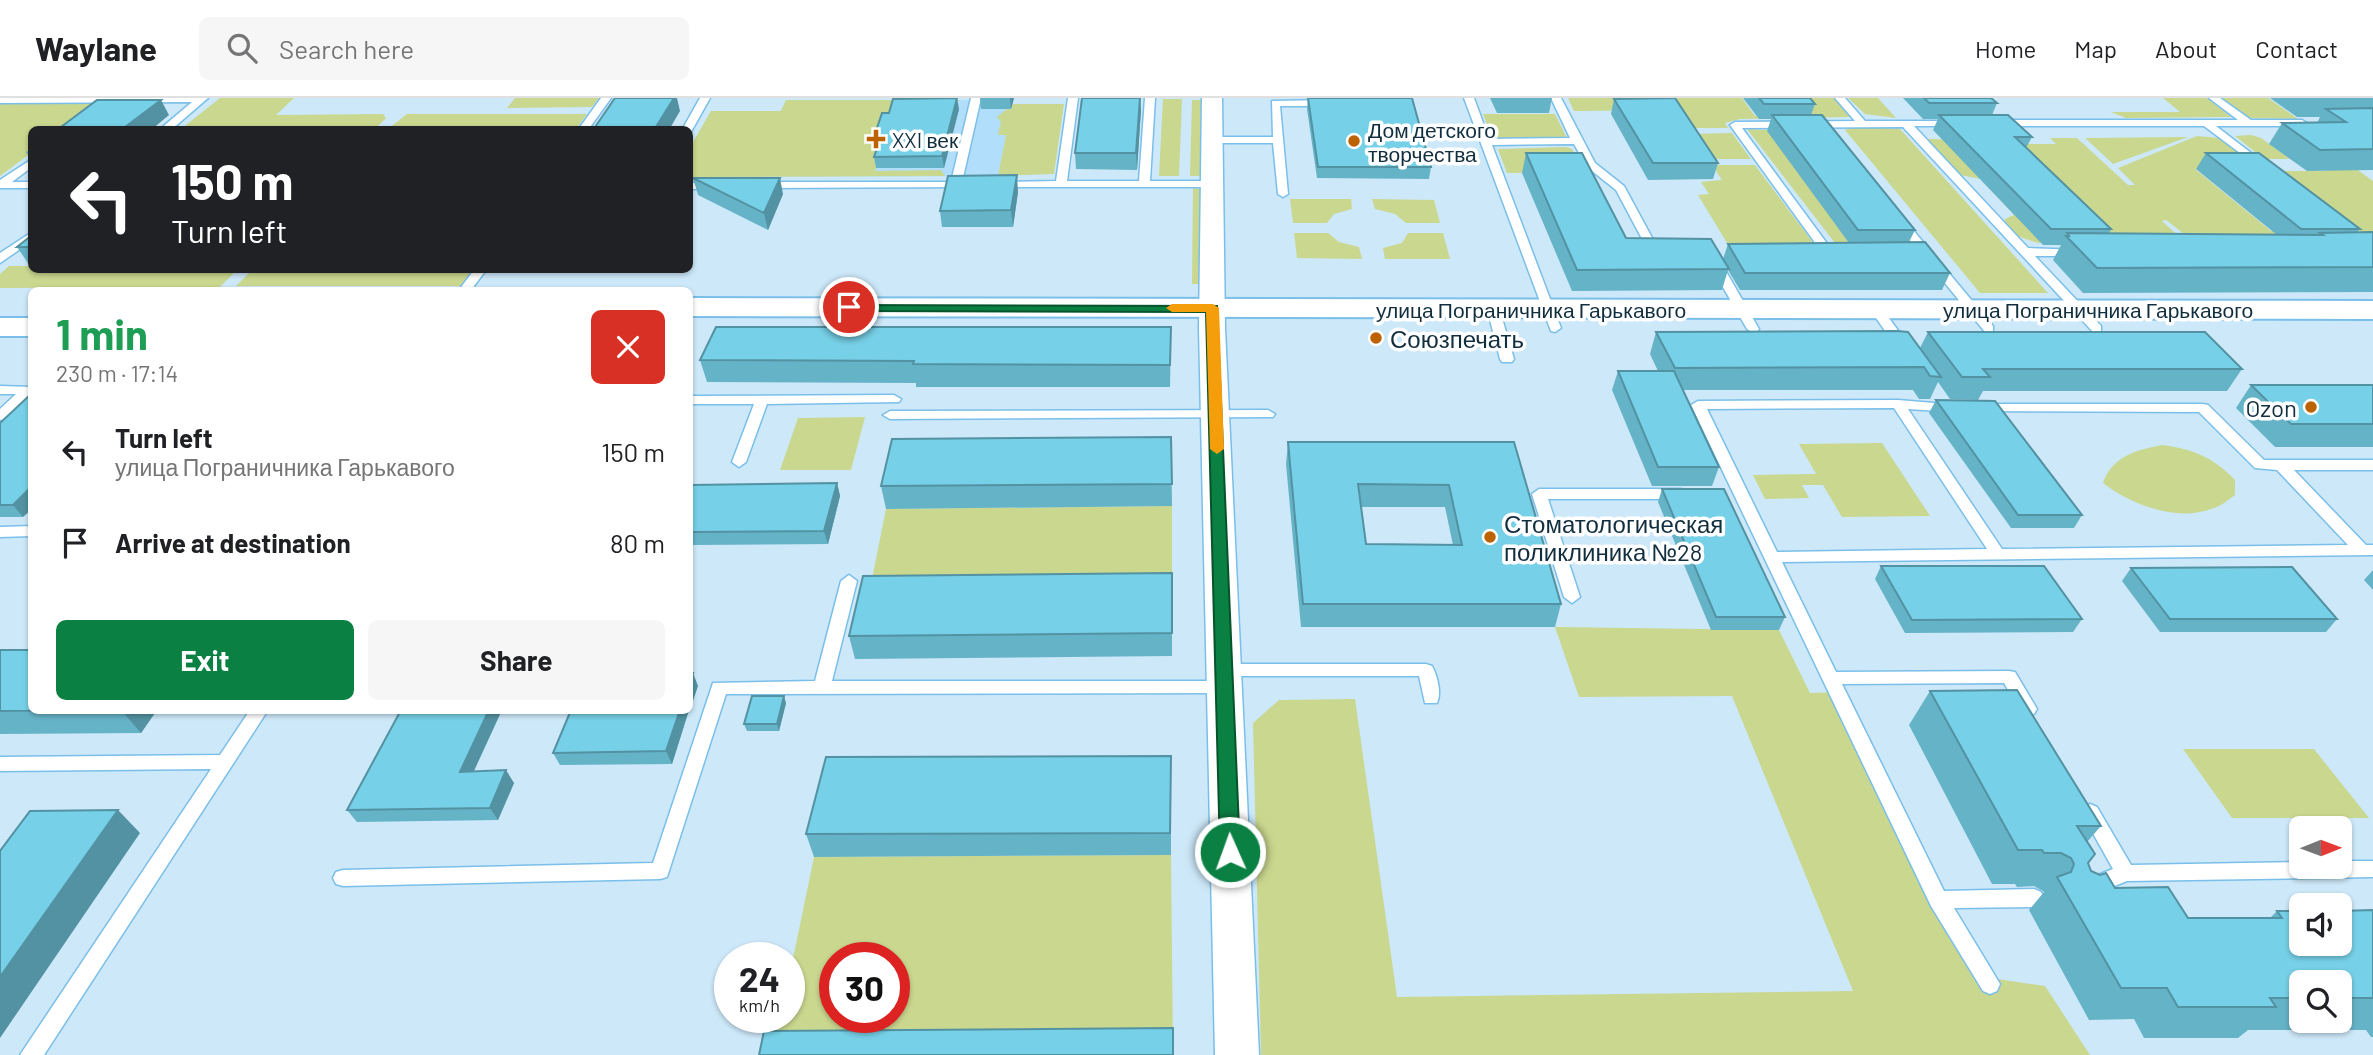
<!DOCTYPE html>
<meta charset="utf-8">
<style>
body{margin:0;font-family:Barlow,sans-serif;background:#f6f6f6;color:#202124;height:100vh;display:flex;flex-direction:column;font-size:26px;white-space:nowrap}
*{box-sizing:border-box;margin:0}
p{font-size:23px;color:#757577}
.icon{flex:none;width:38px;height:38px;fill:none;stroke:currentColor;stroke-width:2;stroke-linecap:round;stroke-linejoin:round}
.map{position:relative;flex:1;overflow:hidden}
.sheet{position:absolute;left:28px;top:189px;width:665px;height:427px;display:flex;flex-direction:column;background:#fff;border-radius:10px;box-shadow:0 2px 5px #0004}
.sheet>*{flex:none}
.top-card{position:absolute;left:28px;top:28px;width:665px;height:147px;border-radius:10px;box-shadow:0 2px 5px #0004;background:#202124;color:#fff;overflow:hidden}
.needle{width:46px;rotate:89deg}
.fabs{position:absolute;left:2289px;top:718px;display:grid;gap:14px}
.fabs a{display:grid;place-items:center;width:63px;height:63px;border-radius:10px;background:#fff;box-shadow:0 2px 5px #0004;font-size:35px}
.speed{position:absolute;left:714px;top:844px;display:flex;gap:14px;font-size:35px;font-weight:700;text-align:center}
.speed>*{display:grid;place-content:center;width:91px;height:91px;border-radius:50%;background:#fff;box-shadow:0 2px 5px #0004;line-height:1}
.speed small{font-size:18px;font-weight:400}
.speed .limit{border:10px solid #d22;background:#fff;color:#111}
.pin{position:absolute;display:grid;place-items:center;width:60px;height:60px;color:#fff;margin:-30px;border:4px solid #fff;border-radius:50%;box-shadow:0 2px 7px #0007}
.me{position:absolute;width:77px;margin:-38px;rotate:358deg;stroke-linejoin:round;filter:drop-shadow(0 0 5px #0008)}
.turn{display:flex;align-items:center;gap:24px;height:147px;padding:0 28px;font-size:32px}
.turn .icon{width:91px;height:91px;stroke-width:2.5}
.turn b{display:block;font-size:49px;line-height:60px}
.round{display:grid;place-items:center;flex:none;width:74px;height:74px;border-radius:10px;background:#f6f6f6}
.head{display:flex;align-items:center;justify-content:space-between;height:119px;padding:0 28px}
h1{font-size:42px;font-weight:700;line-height:52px;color:#1e9e55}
.primary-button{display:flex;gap:14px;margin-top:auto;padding:14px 28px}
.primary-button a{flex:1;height:80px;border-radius:10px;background:#0b8043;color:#fff;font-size:28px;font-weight:700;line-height:80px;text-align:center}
.primary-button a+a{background:#f6f6f6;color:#202124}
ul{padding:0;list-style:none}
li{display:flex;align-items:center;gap:21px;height:91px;padding:0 28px}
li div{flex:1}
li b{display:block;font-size:26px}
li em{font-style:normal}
header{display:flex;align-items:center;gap:42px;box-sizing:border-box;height:98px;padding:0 35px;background:#fff;border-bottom:2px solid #e0e0e0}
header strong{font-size:33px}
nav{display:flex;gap:38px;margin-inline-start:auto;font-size:24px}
.search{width:490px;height:63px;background:#f6f6f6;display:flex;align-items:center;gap:18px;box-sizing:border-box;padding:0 24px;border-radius:10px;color:#757577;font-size:26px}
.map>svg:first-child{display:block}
.built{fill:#b1defa}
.green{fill:#cad78e;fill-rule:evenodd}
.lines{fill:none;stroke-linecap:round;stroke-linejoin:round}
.service-casing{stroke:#7abfe9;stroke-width:3}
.minor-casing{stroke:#7abfe9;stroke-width:3}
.tertiary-casing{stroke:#7abfe9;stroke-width:4}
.service{fill:#fff;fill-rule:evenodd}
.minor{fill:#fff;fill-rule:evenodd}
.tertiary{fill:#fff;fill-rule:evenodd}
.wall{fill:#65b3c7;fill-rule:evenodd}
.shaded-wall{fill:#5392a2}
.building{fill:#76d0e7;stroke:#5392a2;stroke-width:2;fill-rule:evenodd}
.route{fill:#0b8043;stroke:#07532c;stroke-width:2}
.slow{fill:#f59e0b}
.poi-dot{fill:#bc6300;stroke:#fff;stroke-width:2.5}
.labels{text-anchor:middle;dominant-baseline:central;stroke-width:7;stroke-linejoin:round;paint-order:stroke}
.far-poi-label{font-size:21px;fill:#112e3f;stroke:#fff;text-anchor:start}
.far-street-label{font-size:21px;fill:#112e3f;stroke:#fff}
.poi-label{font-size:24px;fill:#112e3f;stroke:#fff;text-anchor:start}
</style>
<header>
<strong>Waylane</strong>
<div class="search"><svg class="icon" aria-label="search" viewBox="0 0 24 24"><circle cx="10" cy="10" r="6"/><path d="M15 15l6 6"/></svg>Search here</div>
<nav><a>Home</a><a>Map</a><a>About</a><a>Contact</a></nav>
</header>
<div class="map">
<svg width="2373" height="957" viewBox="0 0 2373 957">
<rect width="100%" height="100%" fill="#cde8f9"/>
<path class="built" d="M786,2H1013L998,78L708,79L773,28Z"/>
<path class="green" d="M220,0H294L276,17L383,16L386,20L375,31H181Z
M515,0H599L592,9L507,10Z
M1568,0H1742L1755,18L1811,17L1798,0H1837L1850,19L1740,21L1725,25L1728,30H1688L1674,12L1574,13Z
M1848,0H1878L1896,20L1865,16Z
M2163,0H2207L2231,19L2126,20L2111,14H2180Z
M2218,0H2268L2298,21L2248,20Z
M1163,1H1182L1179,78H1159Z
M786,2H959L954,9L882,53L875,73L941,72L945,78L708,79L690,82V49L711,13H781Z
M1192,2H1203L1202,78H1190Z
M0,5H101L64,31L32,32L31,55L0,78Z
M1013,6H1064L1054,76L998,78L1006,37H998L1001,24L997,19Z
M407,16H587L576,31H388Z
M1483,16H1555L1567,40L1493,42Z
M1852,29L1900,31L2048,195H1980L1845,32Z
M1747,31L1801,34L1918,149H1848L1835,145Z
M1732,35L1751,61H1708L1691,36Z
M2251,37L2261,40L2290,61H2264L2235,38Z
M2197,38L2219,40L2270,79L2250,70L2195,71L2271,133H2330L2353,142L2197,146L2166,122L2162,123L2187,146L2038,145L2017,138L2005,124V121L2014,117L1981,81L1960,77L1926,41C1970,41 2012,47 2056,46L2050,40H2077L2128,87H2135L2118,70Z
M2188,39L2113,66L2085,40Z
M1566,49L1572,51L1584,74L1507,75L1498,51Z
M2330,52L2373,83V144L2280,73H2328Z
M1712,67H1755L1817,150H1730L1698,97L1709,96L1701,84L1722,82Z
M1193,90L1202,91V186H1192Z
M1290,101H1351L1352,111L1334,116L1327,125H1293Z
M1372,101L1434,102L1440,125H1406L1395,116L1375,111Z
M1294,135H1328L1339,144L1359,149L1362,161L1297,160Z
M1408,135H1443L1450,161H1385L1383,150L1402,145Z
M9,168H31L32,172H237L220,189L0,190V176Z
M252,172H474L462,188H236Z
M865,319L851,372H780L798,320Z
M1882,345L1930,418L1842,419L1823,387H1802L1809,400L1765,401L1753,377L1816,376L1799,346Z
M2162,347C2193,351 2213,359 2235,382V397C2228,402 2220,409 2211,411C2176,424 2130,406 2103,385C2112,358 2137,352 2162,347Z
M1172,408V498L868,501L886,411Z
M1555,529L1779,532L1810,595L1836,594L1977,878L2045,888L2090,957H1261L1253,625L1279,602L1355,601L1397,899L1853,893L1732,598L1579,599Z
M2183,651H2314L2369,720H2232Z
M1171,757L1173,951L774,954L781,919H789V880L814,759ZM835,859H894V919H835Z"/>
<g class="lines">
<defs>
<path id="service" d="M0,0H208L171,32H159L192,4L0,5Z
M601,0H611L588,32H578Z
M700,0H710L691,34L690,32H682Z
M971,0H981L962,84L969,85V89L760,90L755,87L760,84H951Z
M1068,0H1078L1067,83H1139L1145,0H1155L1150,83H1213L1218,86L1213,89H994L993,87L998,84L1056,83Z
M1464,0H1474L1489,41L1570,40L1551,0H1561L1595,65L1624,88L1657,149L1665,150V154H1649L1616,92L1587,69L1574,46L1492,47L1561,230L1555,234L1551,233Z
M1835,0H1845L1865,23H1960L1961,25L1956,28H1914L2028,150L2081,152V156L2077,158H2035L2101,228V234H2093L1903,29L1742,30L1834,155L1828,159L1824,157L1730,27L1735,24L1855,23Z
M2209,0H2220L2251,22H2302L2307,25L2302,28H2216L2264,65V69L2260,70L2204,28H1996L1991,25L1996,22H2238Z
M1272,3L1328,2L1333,5L1328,8H1280L1288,96L1283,99L1278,96L1273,45H1212L1207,42L1212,39H1273Z
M32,61V69L12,84H32V90H0V82Z
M690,85H717L722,88L717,91H690Z
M1899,119L1903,120L1993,228V234H1985L1895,124V120Z
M32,134V143L0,165V155Z
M1714,159L1720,163L1759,231L1757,234L1753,235L1747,231L1708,163Z
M474,172H486L471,192H459Z
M1493,206L1499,210L1514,261L1512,264H1502L1500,261L1487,210Z
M1876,207L1880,208L1908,246V252H1898L1870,211Z
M0,288L32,289V296L5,321L0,322V311L16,296H0Z
M894,297L901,301L899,304L767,306L746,364L739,369L732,364L754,306H690V298Z
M1898,302L1958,307L1960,310L1953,314L1908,311L2002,451L2348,447L2277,372L2255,370L2199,314L1974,313L1972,310L1979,306H2203L2208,307L2264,362H2373V372H2294L2366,447H2373V457L1782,464L1836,574L2009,573L2015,574L2037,611L2034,616H2022L2004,585L1842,586L1944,793L2034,791L2041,794L2044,800L2041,806L2034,809L1954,810L2000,886L1997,893L1990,896L1983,893L1931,808L1691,307L1698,303ZM1894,310L1987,451L1777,454L1707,311Z
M1268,312L1275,316L1273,319L890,321L883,317L890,313Z
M1539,391H1681L1688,396L1681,401H1548L1580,499L1572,505L1564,499L1532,396Z
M32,428V438L0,439V429Z
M849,477L857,483L832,583H1225L1231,584L1234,589L1231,594L1225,595L726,596L667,779L660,781L343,788L336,786L333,780L336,774L343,772L653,765L713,585L815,583L841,483Z
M1224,566H1426L1432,568C1437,577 1442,595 1437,605H1425L1419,578H1224L1218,576L1216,572L1218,568Z
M250,612H268L44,957H20L211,671L0,673V659L220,657Z
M2090,706L2097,709L2131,767L2301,764V768H2340V763H2373V779L2127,783L2092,797L2085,794L2082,788L2085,782L2113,771L2081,714L2083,709Z"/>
<path id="minor" d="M1202,0H1222L1225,230L1259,957H1215L1199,230Z"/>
<path id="tertiary" d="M690,200L2373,203V221L690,218Z
M0,220H32V238H0Z"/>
</defs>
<use href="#service" class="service-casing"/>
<use href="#minor" class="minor-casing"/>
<use href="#tertiary" class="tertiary-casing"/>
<use href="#service" class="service"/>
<use href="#minor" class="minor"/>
<use href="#tertiary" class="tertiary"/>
</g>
<path class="wall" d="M980,0H1014L1011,11H981Z
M1140,0L1141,12L1137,72L1076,71L1075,55Z
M1308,0L1431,69L1429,81L1317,80L1307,11Z
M1490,0H1552L1549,15H1497Z
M1743,0H1810L1815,6L1811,17L1915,132L1909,144L1950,175L1942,192H1740L1728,172L1722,192L1572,193L1522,75L1526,55L1626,140L1723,161L1728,146L1849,145L1767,33L1771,21H1759Z
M1903,0H1991L1997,5L1992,17L2032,39L2026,50L2111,131L2109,136L2277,137L2196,71L2206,55L2360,131L2357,134H2373V194L2083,195L2053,162L2061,147H2043L1933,32L1938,21H1923Z
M2270,0H2373V72L2307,73L2269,46L2282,25H2317L2320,19H2297Z
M1614,1L1718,65L1713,81L1648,82L1611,16Z
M959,11L944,70H876L874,59L876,53H875L873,42Z
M32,51V62L26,54Z
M693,80L783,96L768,132L698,97Z
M1018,94L1013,129H942L940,113Z
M32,137V165H28L17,149Z
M1171,229L1170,289H916V285L707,284L700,262Z
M1656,234L1920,250L1928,234L2242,271L2227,293H1983L1978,302L1950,301L1938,284L1930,301H1919L1913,292H1682L1719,369L1712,388H1652L1612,292L1618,273H1658L1650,256Z
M2251,287H2373V349H2275L2236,310Z
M1936,302L2082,417L2074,430H2011L1929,315Z
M0,325L23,419H0Z
M1171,339L1172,408L886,411L881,388Z
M1288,344H1514L1561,506L1555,529H1301L1286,366ZM1361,409H1445L1453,447L1366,446Z
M837,385L840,398L828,446L690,447V387Z
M1662,391L1785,519L1779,532H1711L1658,404Z
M1881,468L2082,521L2073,534L1905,535L1875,481Z
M2131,470L2337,521L2326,534H2160L2122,483Z
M2373,472V492L2364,482Z
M1172,475V558L855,561L849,538Z
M0,552L157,612L141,635L0,636Z
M1930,593L2101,728L2087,744L2088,765L2091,773L2115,790L2188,820H2270L2277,813L2373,812V939H2371L2366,932H2248L2238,940H2144L2134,921L2089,922L2029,812L2044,794L2043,793L2034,788L2017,789L2015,786H1992L1909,627ZM2301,884H2340V922H2301Z
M786,605L779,633H747L744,626Z
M689,612L672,666L560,667L553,655Z
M474,673L514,685L498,722L357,724L347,712Z
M1171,680V757L814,759L806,736Z"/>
<path class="shaded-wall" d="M674,0H677L680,13L669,32H654Z
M957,0L959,11L944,70L942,58Z
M1010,0H1014L1011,11Z
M1140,0L1141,12L1137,72L1136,55Z
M161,2L169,17L151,32H121Z
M1017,77L1018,94L1013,129L1011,112Z
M780,80L783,96L768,132L764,115Z
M837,385L840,398L828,446L824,433Z
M32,388V411L23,419L13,407Z
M693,575L698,588L690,612V584Z
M784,598L786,605L779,633L777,626Z
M121,612H157L141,635Z
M489,612H502L468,686L460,674Z
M680,612H689L672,666L666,653Z
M506,672L514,685L498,722L490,710Z
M118,712L140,735L0,940V879Z"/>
<path class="building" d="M615,0H674L654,32H593Z
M957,0L942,58L874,59L880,42H873L882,15H889L893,1Z
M1082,0H1140L1136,55H1075Z
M1308,0H1412L1431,69H1318Z
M1675,0L1718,65H1653L1614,1Z
M1759,0H1810L1815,6H1764Z
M1924,0H1991L1997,5H1929Z
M97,2H161L121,32H57Z
M2373,10V51L2320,52L2282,25L2346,24L2326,11Z
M1772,17H1822L1915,132H1858Z
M1939,17H2008L2032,39H2015L2111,131H2051Z
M1526,55H1582L1626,140L1711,141L1729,171L1577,172Z
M2206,55H2259L2360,131H2301Z
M1017,77L1011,112L940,113L948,78Z
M693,80H780L764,115Z
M2373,134V169L2097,170L2066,138H2069L2067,135L2323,137L2320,135Z
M32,137V149H17Z
M1925,144L1950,175H1745L1728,146Z
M716,229H1171L1170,267L913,266L914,263L700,262Z
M1897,233L1908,234L1941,279L1930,278L1924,269L1675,270L1656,234Z
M1928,234H2205L2242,271H1983L1990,279H1962Z
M1618,273H1674L1719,369H1658Z
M2251,287H2373V326H2291Z
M32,295V388L13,407H0V325Z
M1936,302L1995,303L2082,417H2018Z
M1171,339L1172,386L881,388L892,341Z
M1288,344H1514L1561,506H1303ZM1358,386L1449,387L1462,447L1366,446Z
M837,385L824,433L690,434V387Z
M1662,391H1724L1785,519H1716Z
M1881,468H2044L2082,521L1912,522Z
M2292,469L2337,521H2170L2131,470Z
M1172,475V535L849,538L863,478Z
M0,552H32V612H77L0,613Z
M690,575H693L690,584Z
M2017,592L2101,728H2077L2095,756L2088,765L2091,773L2100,777L2106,775L2115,790L2168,789L2188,820H2282L2277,813H2301V845H2340V813L2373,812V900H2340V884H2301V900H2270L2276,909H2178L2167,890H2121L2057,779L2071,774L2074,766L2071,760L2061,755H2044L2042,752H2018L1930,593Z
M752,598H784L777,626H744Z
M401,612H489L460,674L506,672L490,710L347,712Z
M571,612H680L666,653L553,655Z
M1171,658L1170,735L806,736L826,659Z
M118,712L0,879V753L30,713Z
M1173,930V957H759L764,933Z"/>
<path class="route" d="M844,207L1217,208L1240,754L1237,760H1223L1220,754L1206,214L849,213L844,212Z"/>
<path class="slow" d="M1213,206L1219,210L1224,351L1217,356L1210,351L1206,214H1172L1166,210L1172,206Z"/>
<g class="poi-dot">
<path d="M872.5 30.5h7v7h7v7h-7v7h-7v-7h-7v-7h7z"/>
<circle cx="1354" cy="43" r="7"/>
<circle cx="1376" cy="240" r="7"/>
<circle cx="2311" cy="309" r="7"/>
<circle cx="1490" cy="439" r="7"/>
</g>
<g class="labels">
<g class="far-poi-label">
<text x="1368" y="31">Дом детского<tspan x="1368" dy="24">творчества</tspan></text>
<text x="892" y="41">XXI век</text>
</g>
<g class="far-street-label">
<text x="1531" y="211">улица Пограничника Гарькавого</text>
<text x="2098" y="211">улица Пограничника Гарькавого</text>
</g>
<g class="poi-label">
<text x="1390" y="240">Союзпечать</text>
<text x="2297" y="309" text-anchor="end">Ozon</text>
<text x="1504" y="425">Стоматологическая<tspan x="1504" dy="28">поликлиника №28</tspan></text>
</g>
</g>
</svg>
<div class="fabs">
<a><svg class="needle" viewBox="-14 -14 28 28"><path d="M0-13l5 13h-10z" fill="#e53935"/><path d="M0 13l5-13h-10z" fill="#757577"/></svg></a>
<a><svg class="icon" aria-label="sound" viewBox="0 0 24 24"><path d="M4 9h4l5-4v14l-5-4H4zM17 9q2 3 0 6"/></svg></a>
<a><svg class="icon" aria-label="search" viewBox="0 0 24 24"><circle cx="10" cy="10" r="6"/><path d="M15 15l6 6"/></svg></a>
</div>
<div class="speed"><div>24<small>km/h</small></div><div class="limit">30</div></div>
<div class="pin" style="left:849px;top:209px;background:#d93025"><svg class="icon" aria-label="arrive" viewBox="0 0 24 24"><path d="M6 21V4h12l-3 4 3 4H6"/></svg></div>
<svg class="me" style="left:1230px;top:754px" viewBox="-20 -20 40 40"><circle r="17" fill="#0b8043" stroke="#fff" stroke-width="3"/><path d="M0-11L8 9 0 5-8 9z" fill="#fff"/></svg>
<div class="top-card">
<div class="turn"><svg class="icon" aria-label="left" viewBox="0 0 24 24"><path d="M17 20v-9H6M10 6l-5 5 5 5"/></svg><div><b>150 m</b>Turn left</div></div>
</div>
<section class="sheet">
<div class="head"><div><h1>1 min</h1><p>230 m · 17:14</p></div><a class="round" style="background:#d93025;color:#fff"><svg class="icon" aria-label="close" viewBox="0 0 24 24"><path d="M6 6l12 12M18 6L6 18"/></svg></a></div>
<ul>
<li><svg class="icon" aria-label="left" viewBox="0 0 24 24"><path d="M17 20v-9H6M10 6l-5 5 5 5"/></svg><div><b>Turn left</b><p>улица Пограничника Гарькавого</p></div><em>150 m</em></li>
<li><svg class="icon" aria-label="arrive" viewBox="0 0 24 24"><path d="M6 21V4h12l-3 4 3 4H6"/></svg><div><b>Arrive at destination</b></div><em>80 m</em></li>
</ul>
<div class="primary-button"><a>Exit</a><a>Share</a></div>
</section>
</div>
